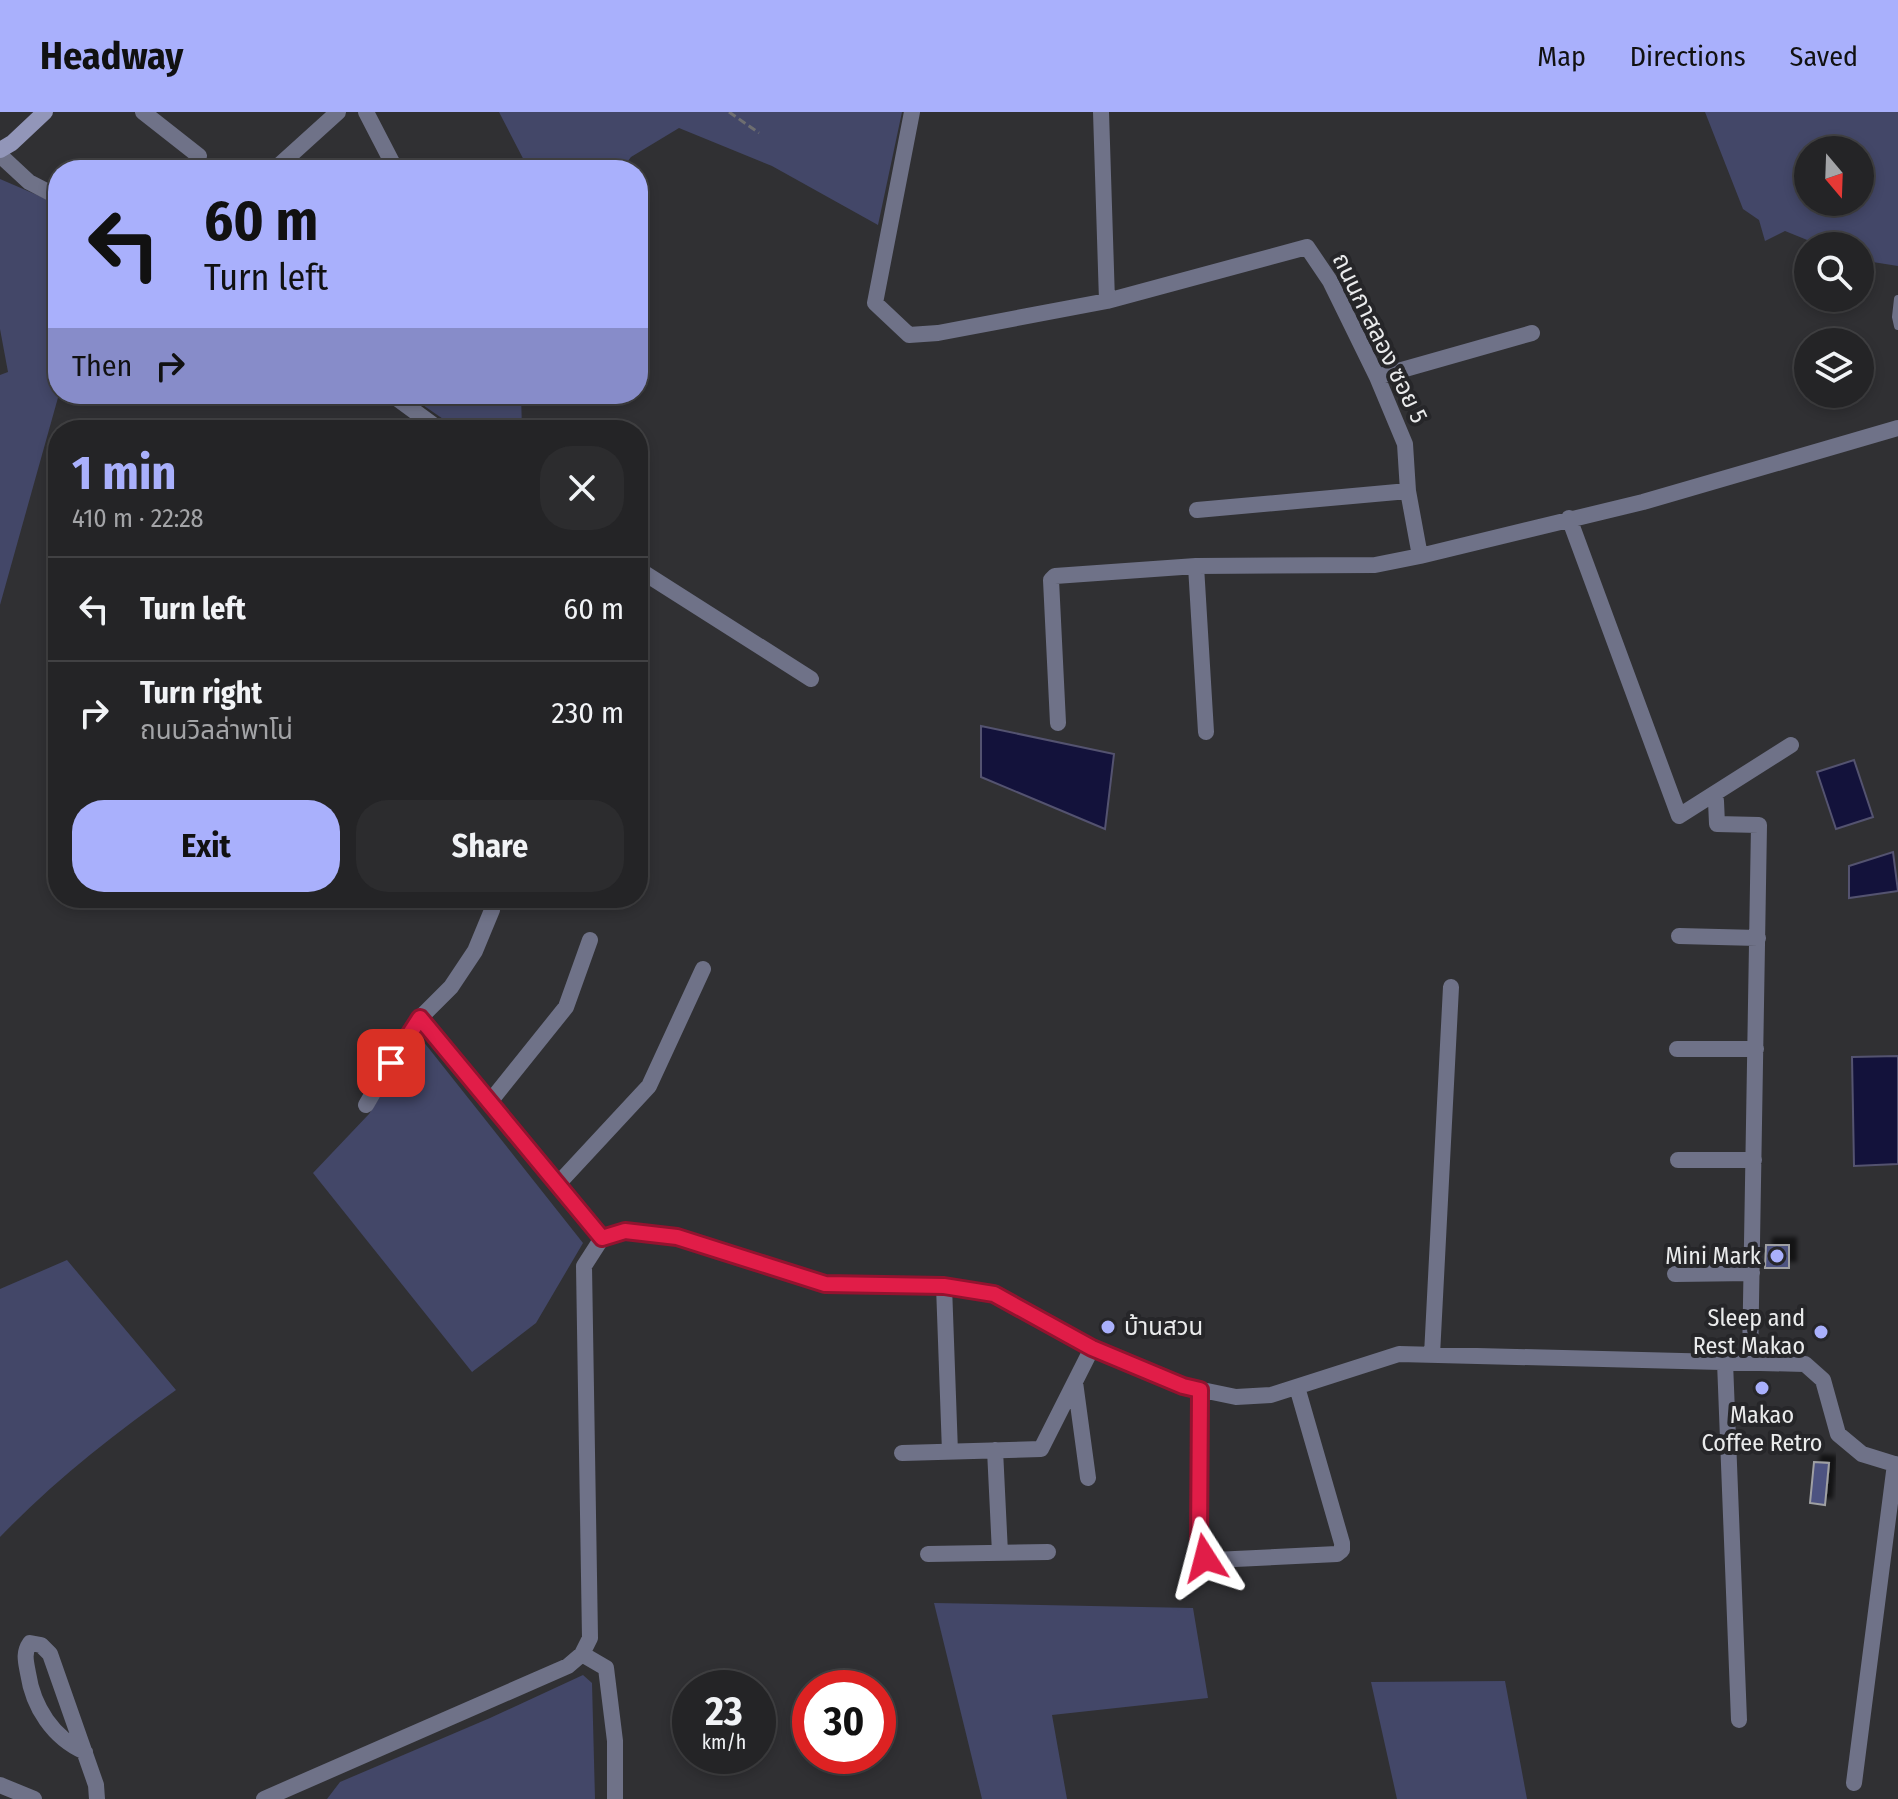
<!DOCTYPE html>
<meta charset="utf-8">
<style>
body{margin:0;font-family:"Fira Sans Condensed","Noto Sans Thai",sans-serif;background:#2c2c2e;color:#f1f3f6;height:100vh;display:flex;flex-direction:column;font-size:30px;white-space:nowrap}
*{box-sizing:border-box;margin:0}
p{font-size:26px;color:#a3a4a7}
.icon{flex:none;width:44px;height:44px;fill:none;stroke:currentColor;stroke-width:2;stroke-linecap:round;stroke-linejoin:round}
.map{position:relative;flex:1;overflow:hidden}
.side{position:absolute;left:48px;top:308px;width:600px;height:488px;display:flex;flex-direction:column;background:#242426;border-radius:32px;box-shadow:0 4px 12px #0003,0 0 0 2px #414143}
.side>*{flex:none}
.top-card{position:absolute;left:48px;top:48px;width:600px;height:244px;border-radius:32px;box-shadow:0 4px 12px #0003,0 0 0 2px #414143;background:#a9b0fc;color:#111;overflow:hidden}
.needle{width:52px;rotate:161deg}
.fabs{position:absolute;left:1794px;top:24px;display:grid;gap:16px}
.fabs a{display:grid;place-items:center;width:80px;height:80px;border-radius:50%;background:#242426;box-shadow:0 4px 12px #0003,0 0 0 2px #414143;font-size:40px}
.speed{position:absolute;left:672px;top:1558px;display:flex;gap:16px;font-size:40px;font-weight:700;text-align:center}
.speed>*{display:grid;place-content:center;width:104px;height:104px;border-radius:50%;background:#242426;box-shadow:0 4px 12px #0003,0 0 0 2px #414143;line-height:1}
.speed small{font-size:20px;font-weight:400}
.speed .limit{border:12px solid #d22;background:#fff;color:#111}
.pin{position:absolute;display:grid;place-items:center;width:68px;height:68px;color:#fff;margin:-34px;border-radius:16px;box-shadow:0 4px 12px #0006}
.me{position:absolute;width:88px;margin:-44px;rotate:351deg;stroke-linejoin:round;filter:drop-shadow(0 0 6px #0008)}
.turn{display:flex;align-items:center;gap:28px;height:168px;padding:0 24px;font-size:36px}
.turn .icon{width:104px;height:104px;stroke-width:2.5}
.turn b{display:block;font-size:56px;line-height:68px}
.then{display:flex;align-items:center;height:76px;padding:0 24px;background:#0003;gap:16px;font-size:30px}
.round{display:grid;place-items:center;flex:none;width:84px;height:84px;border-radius:32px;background:#2c2c2e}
.summary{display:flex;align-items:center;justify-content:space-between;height:136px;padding:0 24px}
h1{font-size:48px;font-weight:700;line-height:60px;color:#a9b0fc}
.cta{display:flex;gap:16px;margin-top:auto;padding:16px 24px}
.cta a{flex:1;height:92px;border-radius:32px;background:#a9b0fc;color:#111;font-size:32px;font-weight:700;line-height:92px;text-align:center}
.cta a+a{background:#2c2c2e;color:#f1f3f6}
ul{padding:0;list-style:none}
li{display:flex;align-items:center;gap:24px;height:104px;padding:0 24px;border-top:2px solid #414143}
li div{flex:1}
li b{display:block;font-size:30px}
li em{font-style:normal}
header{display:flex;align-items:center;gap:48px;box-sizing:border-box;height:112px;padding:0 40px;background:#a9b0fc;color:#111}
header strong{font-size:38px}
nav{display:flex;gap:44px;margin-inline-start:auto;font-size:28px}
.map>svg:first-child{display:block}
.green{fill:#434768;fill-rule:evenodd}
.water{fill:#13123b;stroke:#545370;stroke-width:2}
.building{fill:#4e5281;stroke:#9fa0a3;stroke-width:2;filter:url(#shadow)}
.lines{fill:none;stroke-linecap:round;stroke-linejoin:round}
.path{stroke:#6e6e70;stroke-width:3;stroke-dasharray:8 4;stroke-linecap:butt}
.lane{stroke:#6f7288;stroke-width:8}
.street{stroke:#6f7288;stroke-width:16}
.secondary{stroke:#9296b9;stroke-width:16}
.route-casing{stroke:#92132f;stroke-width:20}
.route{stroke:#e11d48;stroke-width:14}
.poi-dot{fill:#a9b0fc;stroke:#262629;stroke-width:3}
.labels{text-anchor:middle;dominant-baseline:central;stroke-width:8;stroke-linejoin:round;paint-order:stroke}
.street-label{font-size:24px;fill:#eaebec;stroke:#262629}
.poi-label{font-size:24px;fill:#eaebec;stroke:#262629;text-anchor:end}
</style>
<header>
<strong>Headway</strong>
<nav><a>Map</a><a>Directions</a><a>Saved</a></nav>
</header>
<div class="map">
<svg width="1898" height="1687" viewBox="0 0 1898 1687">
<defs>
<filter id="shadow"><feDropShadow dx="7" dy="-7" stdDeviation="2" flood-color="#0009"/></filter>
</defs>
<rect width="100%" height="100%" fill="#303033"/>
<path class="green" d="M499,0H902L878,113L772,54L679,16L631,45L621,58H529Z
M1705,0H1898V154L1860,148V134H1822L1785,119L1765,129L1759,108L1743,97ZM1860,38V90H1808V38Z
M0,67L58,92L59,282L0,493V263L8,260L0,217Z
M407,282H521L522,318H459Z
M419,924L583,1131L536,1211L472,1260L313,1061L369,1002Z
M67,1148L176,1278C113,1323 54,1369 0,1425V1177Z
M934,1491L1193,1496L1208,1586L1052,1603L1067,1687H982Z
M583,1563L592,1571L595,1687H327L340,1670L490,1606Z
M1505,1569L1527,1687H1397L1371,1570Z"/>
<path class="water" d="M981,614L1114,642L1105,717L981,665Z
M1854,648L1873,705L1836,717L1817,660Z
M1893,740L1898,779L1849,786V754Z
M1898,944V1052L1854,1054L1852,945Z"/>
<path class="building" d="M1766,1133H1789V1156H1765Z
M1814,1350L1829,1351L1825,1393L1810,1391Z"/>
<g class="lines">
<path class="path" d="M729,0L759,21"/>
<path class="lane" d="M1898,187L1896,205L1898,214"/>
<path class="street" d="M143,0L199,44
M366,0L396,58
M912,0L875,191L909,223L938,221L1107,189L1307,135L1330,169L1377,265L1405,332L1408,379L1420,444L1643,390L1898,316
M1101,0L1107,189
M0,43L29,70L58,85
M274,58L338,0
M1377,265L1532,221
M391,282L440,318
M1197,398L1408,379
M1569,406L1679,704L1791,633
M1196,454L1206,620
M638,457L811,567
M1058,611L1051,468L1055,464L1196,454L1375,453L1420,444
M1716,689L1717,712L1759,713L1750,1250
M1679,824L1758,826
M420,906L602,1126
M1677,937H1756
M489,991L566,895L590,828
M366,993L403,930L420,906L451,875L475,839L492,798
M1678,1048H1754
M557,1073L649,974L703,857
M1675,1162L1752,1161
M944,1174L950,1340
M1432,1243L1451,875
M1725,1250L1739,1608
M1075,1270L1088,1366
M1200,1278L1199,1436L1205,1446L1214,1448L1337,1442L1342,1438V1431L1297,1275
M995,1338L1000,1441
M902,1341L1041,1337L1092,1236
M928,1442L1048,1440
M582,1542L606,1556L615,1629V1687
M85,1640C53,1626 33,1595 28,1561C26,1550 23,1541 30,1531L41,1533L50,1542L96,1673L97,1687
M1854,1671L1895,1352
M0,1673L34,1687
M264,1687L568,1554L582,1542L590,1526L584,1154L602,1126L625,1119L677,1125L825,1172L944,1174L994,1182L1092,1236L1183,1274L1236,1285L1271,1283L1399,1242L1805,1252L1823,1268L1838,1322L1862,1342L1898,1353"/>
<path class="secondary" d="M0,38L12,31L45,0"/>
</g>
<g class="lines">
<defs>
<path id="route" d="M391,951L420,906L602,1126L625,1119L677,1125L825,1172L944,1174L994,1182L1092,1236L1183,1274L1200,1278L1199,1436L1205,1446"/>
</defs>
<use href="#route" class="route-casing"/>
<use href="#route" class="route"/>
</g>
<g class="poi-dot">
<circle cx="1777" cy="1144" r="8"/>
<circle cx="1108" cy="1215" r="8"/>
<circle cx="1821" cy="1220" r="8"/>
<circle cx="1762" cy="1276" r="8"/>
</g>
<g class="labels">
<g class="street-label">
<text transform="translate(1380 226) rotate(64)">ถนนกาสลอง ซอย 5</text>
</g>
<g class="poi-label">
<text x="1761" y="1144">Mini Mark</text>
<text x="1805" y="1206">Sleep and<tspan x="1805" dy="28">Rest Makao</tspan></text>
<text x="1124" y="1215" text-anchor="start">บ้านสวน</text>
<text x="1762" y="1303" text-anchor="middle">Makao<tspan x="1762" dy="28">Coffee Retro</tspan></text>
</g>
</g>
</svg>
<div class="fabs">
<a><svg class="needle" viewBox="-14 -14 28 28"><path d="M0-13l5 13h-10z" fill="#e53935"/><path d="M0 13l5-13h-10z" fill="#a3a4a7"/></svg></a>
<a><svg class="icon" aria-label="search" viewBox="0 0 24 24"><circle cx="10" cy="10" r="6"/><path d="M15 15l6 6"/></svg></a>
<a><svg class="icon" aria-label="layers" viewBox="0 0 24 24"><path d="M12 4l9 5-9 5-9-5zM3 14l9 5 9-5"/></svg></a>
</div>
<div class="speed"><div>23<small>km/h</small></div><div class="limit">30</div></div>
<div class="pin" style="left:391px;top:951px;background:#d93025"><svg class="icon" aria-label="arrive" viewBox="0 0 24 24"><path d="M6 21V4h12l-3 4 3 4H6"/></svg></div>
<svg class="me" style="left:1205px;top:1446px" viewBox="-20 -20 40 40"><path d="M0-17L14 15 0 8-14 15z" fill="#e11d48" stroke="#fff" stroke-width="4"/></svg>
<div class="top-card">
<div class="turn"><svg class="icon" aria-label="left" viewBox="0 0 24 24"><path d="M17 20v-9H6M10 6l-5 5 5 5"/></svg><div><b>60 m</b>Turn left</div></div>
<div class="then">Then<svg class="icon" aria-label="right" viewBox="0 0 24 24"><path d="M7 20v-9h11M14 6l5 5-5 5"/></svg></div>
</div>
<section class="side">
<div class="summary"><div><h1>1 min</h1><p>410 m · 22:28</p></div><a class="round"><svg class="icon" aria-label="close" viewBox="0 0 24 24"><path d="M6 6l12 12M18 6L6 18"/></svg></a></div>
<ul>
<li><svg class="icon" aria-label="left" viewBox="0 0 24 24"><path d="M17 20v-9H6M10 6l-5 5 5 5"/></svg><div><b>Turn left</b></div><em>60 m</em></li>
<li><svg class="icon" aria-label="right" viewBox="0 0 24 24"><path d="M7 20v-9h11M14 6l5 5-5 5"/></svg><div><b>Turn right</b><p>ถนนวิลล่าพาโน่</p></div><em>230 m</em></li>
</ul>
<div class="cta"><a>Exit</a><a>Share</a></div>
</section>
</div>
